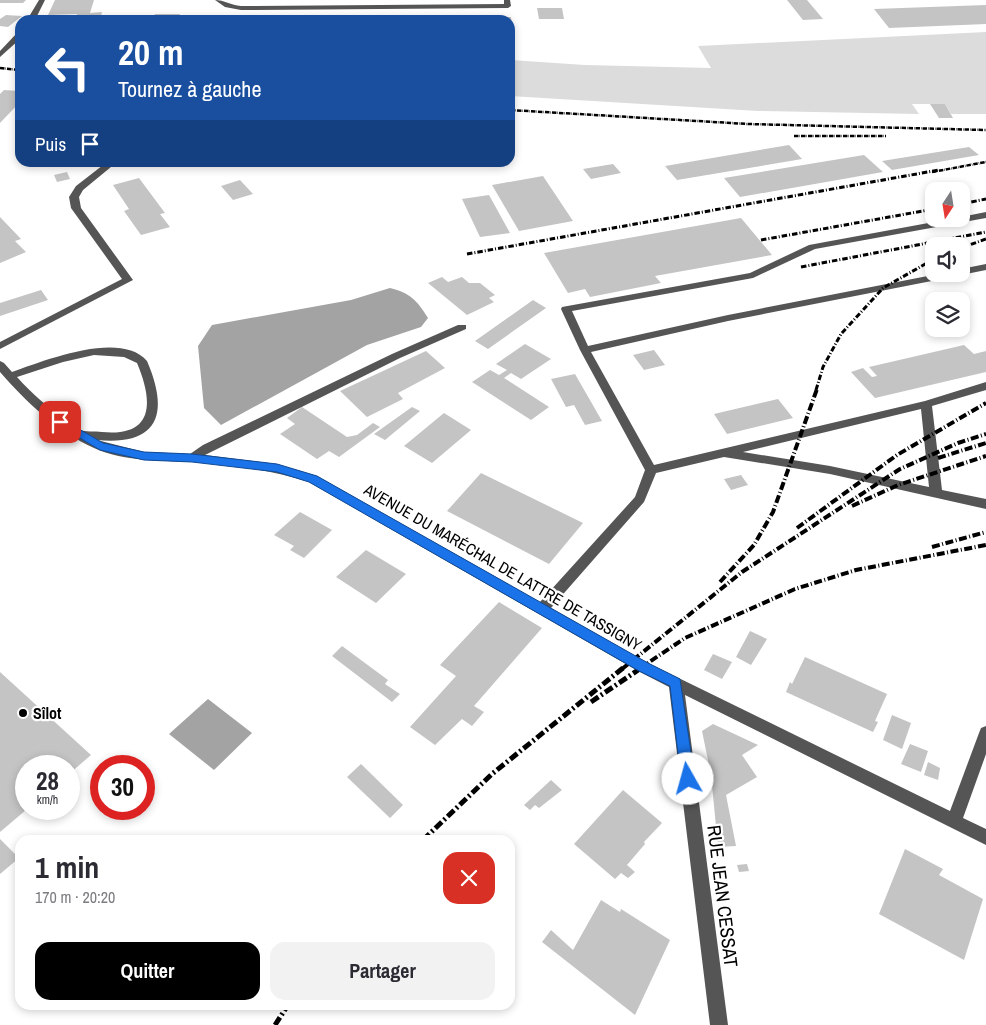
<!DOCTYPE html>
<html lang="fr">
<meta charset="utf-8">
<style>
body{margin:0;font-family:"Archivo Narrow",sans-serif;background:#f2f2f3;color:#2b2b33;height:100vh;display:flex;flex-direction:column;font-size:19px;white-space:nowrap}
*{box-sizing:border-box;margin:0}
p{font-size:16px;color:#7c7c81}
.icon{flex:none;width:28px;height:28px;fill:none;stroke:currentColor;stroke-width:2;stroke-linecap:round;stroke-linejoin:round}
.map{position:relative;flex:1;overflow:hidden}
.sheet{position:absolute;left:15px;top:835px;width:500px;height:175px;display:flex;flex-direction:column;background:#fff;border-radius:15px;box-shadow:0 2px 8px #0003}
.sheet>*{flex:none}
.banner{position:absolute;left:15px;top:15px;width:500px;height:152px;border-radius:15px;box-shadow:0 2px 8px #0003;background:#1a4fa0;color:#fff;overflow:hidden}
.needle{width:32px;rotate:192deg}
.tools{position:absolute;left:925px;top:182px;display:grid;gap:10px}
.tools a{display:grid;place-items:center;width:45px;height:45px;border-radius:10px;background:#fff;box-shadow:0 2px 8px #0003;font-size:25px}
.speed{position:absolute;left:15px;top:755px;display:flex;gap:10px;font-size:25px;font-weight:700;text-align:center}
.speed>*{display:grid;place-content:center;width:65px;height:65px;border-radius:50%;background:#fff;box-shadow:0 2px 8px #0003;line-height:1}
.speed small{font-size:12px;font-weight:400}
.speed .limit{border:8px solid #d22;background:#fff;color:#111}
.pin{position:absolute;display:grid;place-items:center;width:42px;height:42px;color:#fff;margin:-21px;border-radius:10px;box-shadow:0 2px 8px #0006}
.me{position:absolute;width:55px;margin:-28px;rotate:353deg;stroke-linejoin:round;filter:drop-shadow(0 0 4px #0008)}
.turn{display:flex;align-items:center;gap:18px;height:105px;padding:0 20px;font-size:22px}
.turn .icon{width:65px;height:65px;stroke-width:2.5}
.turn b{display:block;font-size:35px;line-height:42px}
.then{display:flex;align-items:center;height:48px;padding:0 20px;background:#0003;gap:10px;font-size:19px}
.round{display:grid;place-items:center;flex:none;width:52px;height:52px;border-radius:15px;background:#f2f2f3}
.summary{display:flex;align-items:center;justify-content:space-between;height:85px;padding:0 20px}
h1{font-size:30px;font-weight:800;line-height:38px}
.cta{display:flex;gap:10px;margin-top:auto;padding:10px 20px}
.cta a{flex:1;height:58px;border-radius:15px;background:#000;color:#fff;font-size:20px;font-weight:800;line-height:58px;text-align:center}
.cta a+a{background:#f2f2f3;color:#2b2b33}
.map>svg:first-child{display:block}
.green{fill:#dcdcdc}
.water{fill:#a3a3a3}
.building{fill:#c4c4c4}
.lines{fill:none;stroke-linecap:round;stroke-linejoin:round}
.minor{fill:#555;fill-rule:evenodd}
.rail-far3{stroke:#000;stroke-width:2.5;stroke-dasharray:4.5 1 0.5 1;stroke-linecap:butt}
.rail-far2{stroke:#000;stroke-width:3;stroke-dasharray:5.5 2 1 2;stroke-linecap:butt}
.rail-far1{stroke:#000;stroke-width:4;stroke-dasharray:8 2.5 1 2.5;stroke-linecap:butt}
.rail{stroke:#000;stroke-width:5;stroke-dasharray:9 3 2 3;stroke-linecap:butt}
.route{fill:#1a73e8;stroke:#114b97}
.poi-dot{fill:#000;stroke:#fff;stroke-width:2}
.labels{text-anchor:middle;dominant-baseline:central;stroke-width:4.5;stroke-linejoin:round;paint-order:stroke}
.street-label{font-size:16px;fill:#000;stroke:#fff}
.poi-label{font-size:16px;font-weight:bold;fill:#000;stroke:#fff;text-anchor:start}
.near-street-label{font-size:19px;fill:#000;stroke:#fff}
</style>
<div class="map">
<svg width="986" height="1025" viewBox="0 0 986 1025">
<rect width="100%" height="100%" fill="#fff"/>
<path class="green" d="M986,32V114H951L945,104H912L919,114L758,111L510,96V60L585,65L711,68L698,46Z"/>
<path class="water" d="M390,288C410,293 417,300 428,318L421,327L367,345L221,425L204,408L198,346L212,325L351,300Z
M208,699L252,733L214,770L169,734Z"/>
<path class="building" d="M0,0H26L23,3H0Z
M55,0H94L90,13L102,12L100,19L75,18L77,14L48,15Z
M787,0H807L823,19L803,20Z
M986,5V24L889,28L874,9Z
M537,8H562L564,19H539Z
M155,14H180L177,20H152Z
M6,15L22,16L8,27L0,26V19Z
M511,17L512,27H510V20H439V18Z
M366,18H417V20H366Z
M4,90L20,91V102L0,123V94Z
M930,104H945L953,118H939Z
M789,145L802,159L677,180L665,166Z
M969,147L979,155L892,170L882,161Z
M864,155L883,172L740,197L724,178Z
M613,164L621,173L591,179L583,169Z
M67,172L70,179L57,182L54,175Z
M543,176L573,221L519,231L492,185Z
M139,178L165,213L160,214L170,227L141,235L124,211L129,209L113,185Z
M240,180L253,194L233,200L221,186Z
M489,195L510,233L480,237L462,199Z
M0,217L21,239L15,241L26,252L0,263Z
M741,218L772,255L655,276L661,283L590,297L585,289L568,293L544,253Z
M442,277L448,282L462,277L469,283H480L495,295L489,298L494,302L467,315L428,283Z
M41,290L48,300L0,316V303Z
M533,300L546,308L488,349L475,341Z
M525,344L551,359L521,379L511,373L504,378L549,407L531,420L472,382L490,370L499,375L507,370L496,364Z
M964,345L974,354L986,351V372L875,398L851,372L863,368L872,377L877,376L869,367Z
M654,350L665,365L644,370L633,355Z
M426,351L445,368L398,393L403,399L367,417L340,391Z
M575,374L602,421L585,425L574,405L566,407L551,379Z
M778,399L793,418L727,434L714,414Z
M302,407L347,437L357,435L373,423L380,427L339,457L329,451L317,459L280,434L295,424L287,418Z
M412,407L420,411L385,440L374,434Z
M444,413L471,430L432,463L404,446Z
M481,473L583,523L549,564L447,511Z
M741,475L748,485L731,490L724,479Z
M300,512L332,530L304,558L290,550L294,546L274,535Z
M366,550L406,574L376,603L336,577Z
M499,602L542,628L474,706L484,712L472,726L462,719L435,745L410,727L456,676L440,665Z
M750,631L767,639L751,665L736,657Z
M342,646L388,680L385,684L400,694L392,702L332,656Z
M713,654L732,662L722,679L704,670Z
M805,657L887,694L875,721L878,722L873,732L786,692L790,682L792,684Z
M0,672L91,755L69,774V766H26V810L0,832Z
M892,715L911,723L902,749L883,740Z
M713,724L758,745L742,755L757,777L726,795L736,846L718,847L711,775L702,731Z
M910,744L928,751L921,772L901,764Z
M928,762L940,768L938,780L924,775Z
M361,764L403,805L390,818L347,777Z
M551,780L562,790L539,808L535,805L530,810L524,805Z
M623,790L662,823L644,842L645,844L627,865L635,872L628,878L621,873L615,879L574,844Z
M0,839L19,858L0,874Z
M905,849L943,869L939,875L983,899L964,960L879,914Z
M747,864L749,871L739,872L737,865Z
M601,900L620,912L621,909L670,940L635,1015L542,942L551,930L573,950Z"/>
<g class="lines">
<path class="minor" d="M39,0H45L35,20H27Z
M215,0C224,0 231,5 241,6L504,4V0H510L511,6L508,8L241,10L225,7Z
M17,33H20V39L0,57V51Z
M107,162H117L83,190L79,197L81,208L133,280L0,349V342L122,279L71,208L69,197L76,186Z
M986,212V218L815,249L753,278L572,311L588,346L728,315L938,274H957L952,277L728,321L591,352L654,465L925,401L986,382V390L932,406L942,490L986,499V509L830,474L724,457L656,473L644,502L551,608L648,663L950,811L979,733L981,728L986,726V754L963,818L986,829V845L685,695L728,1025H710L669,687L638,671L309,482C271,470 232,465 192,462C160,460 124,462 94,448C57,431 27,403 0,372V361L4,363L12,372C44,361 120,330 147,361C169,412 160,446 97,440L144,452L190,454L203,445L392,354L458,325H466V329L400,358L205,455L277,464L317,476L540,602L635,497L645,470L580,350L561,309L562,307L750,273L809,245L950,219H961V217ZM94,355L124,357L137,363C153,401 155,437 102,432C95,431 85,432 79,430C75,429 70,423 67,421C48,407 32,394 17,377L63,362ZM921,409L929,487L830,466L743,452Z
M986,264V270L961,275L957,274H961V269Z"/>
<path class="rail-far3" d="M0,68L20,70
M510,110L748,124L986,130
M794,136H886
M932,172L986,162"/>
<path class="rail-far2" d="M961,204L986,199
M761,240L934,209
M961,248L986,239
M467,254L939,170
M801,267L986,232
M816,390L823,367L841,334L883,288L934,259"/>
<path class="rail-far1" d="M938,458L986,443
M852,506L898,485L986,456
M797,528L897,455L986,403
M932,547L986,532
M720,582L754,545L773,512L817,389
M622,669L742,572L900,469L958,443L986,434
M639,669L685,638L795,589L856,570L986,545"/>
<path class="rail" d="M591,702L641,668
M423,840L492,774L623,668
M275,1025L288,1005"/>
</g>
<path class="route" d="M60,418L103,443L144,452L192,454L277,464L317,476L648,663L680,679L695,779L693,783L688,785L683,783L681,779L670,686L639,671L309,482L277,472L192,462L144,460L100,450L56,424V419Z"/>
<circle class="poi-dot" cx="23" cy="713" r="5"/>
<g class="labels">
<g class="street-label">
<text transform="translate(503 567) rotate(30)">AVENUE DU MARÉCHAL DE LATTRE DE TASSIGNY</text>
</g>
<g class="poi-label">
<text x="33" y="713">Sîlot</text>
</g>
<g class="near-street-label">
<text transform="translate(723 896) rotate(83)">RUE JEAN CESSAT</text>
</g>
</g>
</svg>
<div class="tools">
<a><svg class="needle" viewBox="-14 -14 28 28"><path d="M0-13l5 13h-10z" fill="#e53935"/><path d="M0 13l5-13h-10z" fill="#7c7c81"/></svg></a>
<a><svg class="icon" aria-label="sound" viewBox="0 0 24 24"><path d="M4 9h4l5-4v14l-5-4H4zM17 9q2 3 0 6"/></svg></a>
<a><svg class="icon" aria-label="layers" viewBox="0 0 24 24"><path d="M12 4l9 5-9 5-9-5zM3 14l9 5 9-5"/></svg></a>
</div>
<div class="speed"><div>28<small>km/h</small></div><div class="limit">30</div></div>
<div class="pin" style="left:60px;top:422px;background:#d93025"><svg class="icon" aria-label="arrive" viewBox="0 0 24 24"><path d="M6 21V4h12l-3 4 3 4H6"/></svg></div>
<svg class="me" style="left:688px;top:779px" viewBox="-20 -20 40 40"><circle r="19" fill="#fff"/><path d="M0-13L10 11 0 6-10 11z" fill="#1a73e8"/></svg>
<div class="banner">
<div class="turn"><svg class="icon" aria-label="left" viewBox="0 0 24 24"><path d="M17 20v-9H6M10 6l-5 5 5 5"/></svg><div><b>20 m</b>Tournez à gauche</div></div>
<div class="then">Puis<svg class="icon" aria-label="arrive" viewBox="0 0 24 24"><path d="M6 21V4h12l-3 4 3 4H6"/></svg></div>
</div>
<section class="sheet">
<div class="summary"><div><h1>1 min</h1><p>170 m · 20:20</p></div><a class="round" style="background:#d93025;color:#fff"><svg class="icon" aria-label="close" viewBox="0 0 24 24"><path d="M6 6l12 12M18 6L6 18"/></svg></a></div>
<div class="cta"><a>Quitter</a><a>Partager</a></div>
</section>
</div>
